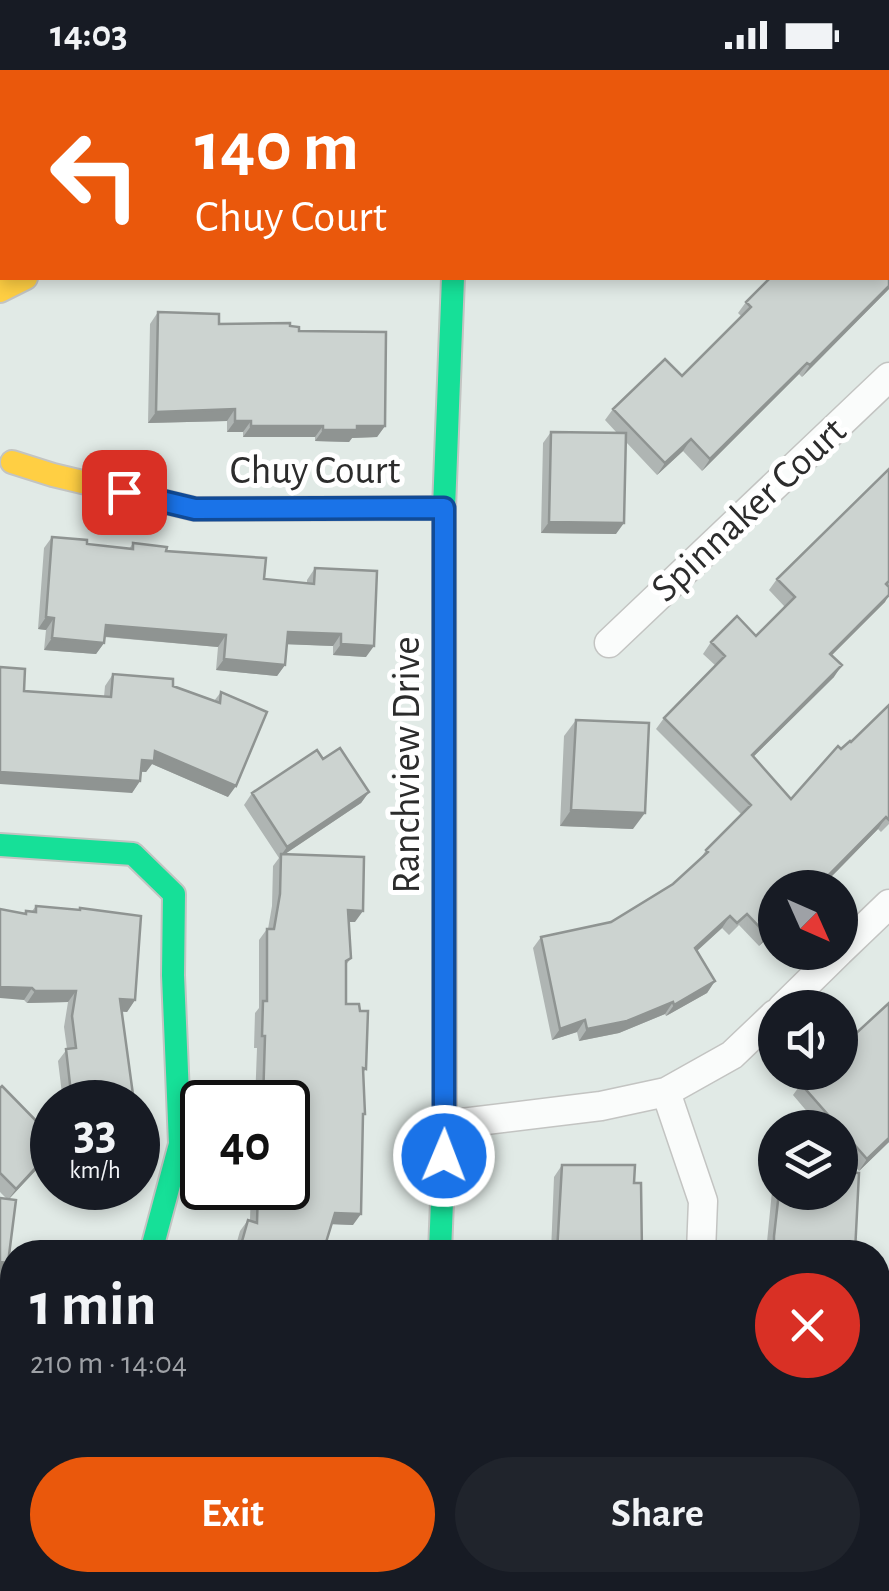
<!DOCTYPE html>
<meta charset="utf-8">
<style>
body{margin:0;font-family:"Alegreya Sans",sans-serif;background:#20242c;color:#f1f3f6;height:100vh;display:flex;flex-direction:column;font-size:38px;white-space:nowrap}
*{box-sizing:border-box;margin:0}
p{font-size:32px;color:#9ea1a6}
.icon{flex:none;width:55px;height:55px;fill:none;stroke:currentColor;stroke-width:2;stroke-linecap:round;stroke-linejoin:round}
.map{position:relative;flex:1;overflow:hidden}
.drawer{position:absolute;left:0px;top:1170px;width:890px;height:352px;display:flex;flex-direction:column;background:#171b24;border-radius:40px 40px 0 0;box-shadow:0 5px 15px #0003}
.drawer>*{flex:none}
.guide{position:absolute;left:0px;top:0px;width:890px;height:210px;box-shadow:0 5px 15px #0003;background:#ea580c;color:#fff;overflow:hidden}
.needle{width:65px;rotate:135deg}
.fabs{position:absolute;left:758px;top:800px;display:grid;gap:20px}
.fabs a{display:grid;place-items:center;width:100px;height:100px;border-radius:50%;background:#171b24;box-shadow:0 5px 15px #0003;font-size:50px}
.speed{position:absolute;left:30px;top:1010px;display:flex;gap:20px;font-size:50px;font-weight:700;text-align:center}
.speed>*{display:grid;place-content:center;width:130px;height:130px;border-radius:50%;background:#171b24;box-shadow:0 5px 15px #0003;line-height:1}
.speed small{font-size:25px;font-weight:400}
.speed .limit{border:5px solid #111;border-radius:15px;background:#fff;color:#111}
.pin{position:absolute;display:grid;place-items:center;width:85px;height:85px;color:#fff;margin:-42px;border-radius:20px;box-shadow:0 5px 15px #0006}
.me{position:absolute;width:110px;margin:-55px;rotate:1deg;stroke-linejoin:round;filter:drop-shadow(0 0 8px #0008)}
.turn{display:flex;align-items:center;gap:35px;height:210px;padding:0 30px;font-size:45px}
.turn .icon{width:130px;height:130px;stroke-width:2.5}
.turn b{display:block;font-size:70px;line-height:85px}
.round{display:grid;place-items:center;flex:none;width:105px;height:105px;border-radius:52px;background:#20242c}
.head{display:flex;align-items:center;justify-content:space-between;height:170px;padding:0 30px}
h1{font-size:60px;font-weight:700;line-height:75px}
.primary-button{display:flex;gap:20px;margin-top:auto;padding:20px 30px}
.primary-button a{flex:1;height:115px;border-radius:60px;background:#ea580c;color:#fff;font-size:40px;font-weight:700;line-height:115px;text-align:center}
.primary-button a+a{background:#20242c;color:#f1f3f6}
.status{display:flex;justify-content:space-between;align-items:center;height:70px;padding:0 50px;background:#171b24;direction:ltr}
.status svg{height:28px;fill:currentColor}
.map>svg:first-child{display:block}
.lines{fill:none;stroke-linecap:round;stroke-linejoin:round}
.street-casing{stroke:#c3c4c2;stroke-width:31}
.fast-casing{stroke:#c3c4c2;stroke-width:26}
.slow-casing{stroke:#c3c4c2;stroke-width:26}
.street{stroke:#fafcfb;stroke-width:28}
.fast{stroke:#16e098;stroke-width:22}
.slow{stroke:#ffcf43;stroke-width:22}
.wall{fill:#afb5b3}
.shaded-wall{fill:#8f9492}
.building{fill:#ccd3d0;stroke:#8f9492;stroke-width:2.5}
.route-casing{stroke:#114b97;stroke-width:25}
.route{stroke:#1a73e8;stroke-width:18}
.labels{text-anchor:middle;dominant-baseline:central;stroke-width:10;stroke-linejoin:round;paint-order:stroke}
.street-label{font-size:40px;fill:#2c2c2c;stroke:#fff}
</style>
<div class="status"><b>14:03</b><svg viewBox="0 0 49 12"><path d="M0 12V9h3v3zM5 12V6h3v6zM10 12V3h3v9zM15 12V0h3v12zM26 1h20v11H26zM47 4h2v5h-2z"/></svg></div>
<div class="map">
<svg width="889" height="1521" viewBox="0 0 889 1521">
<rect width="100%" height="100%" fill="#e1eae6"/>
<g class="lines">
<defs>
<path id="street" d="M609,573L889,307
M840,881L889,834
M782,938L839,882
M666,1022L703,1131L701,1182
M445,1055L601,1036L666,1022L732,985L775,944
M878,1450L889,1439
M712,1510L721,1521
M805,1521L816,1510"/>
<path id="fast" d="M0,775L133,784L174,824L173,905L180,1074L151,1182
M440,1182L445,1055L444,438L453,208
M429,1510V1521"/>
<path id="slow" d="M472,0V2
M0,221L26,208
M12,392L53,405L195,439L444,438"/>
</defs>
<use href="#street" class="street-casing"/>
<use href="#fast" class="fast-casing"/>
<use href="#slow" class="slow-casing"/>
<use href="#street" class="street"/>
<use href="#fast" class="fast"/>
<use href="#slow" class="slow"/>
</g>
<path class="wall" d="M889,219L802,307L799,304L702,401L683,381L657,405L626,372L616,464L541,463L543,373L551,362L617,363L605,350L613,339L682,306L742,247L738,243L746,232Z
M158,242L219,254L290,256L299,261L385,356L377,367L352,368L349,372L315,371V367H243V362H227V351L148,353L150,254Z
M889,399V515L885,532L832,585L834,607L753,687L791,729L889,635V754L881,762L878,759L838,800L759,876L739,855L729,865L722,858L697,881L715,911L707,923L666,946L665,944L619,963L579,971L577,962L552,970L533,878L541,867L611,852L673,814L699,791L706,780L742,745L656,659L664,648L716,596L703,584L711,572L756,566L785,537L769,520L777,509Z
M52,467L87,474L129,479L133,473L166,481L264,509L307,513V510L315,498L366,587L333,585V576L287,574L285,595L277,606L216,600L218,577L104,567V573L96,584L44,580L46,560L38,559L44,478Z
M113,604L173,616L214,631L221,622L228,727L152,694L146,702H141L140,711L132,723L24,621L104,627L105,616Z
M576,650L633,759L560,756L564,666Z
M323,689L369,722L361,733L285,784L355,852H349L351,888L346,895V934L366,999L363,1003V1046L353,1155L332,1154L323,1182H234L240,1161L248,1150H250L251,1118H288V1032H255L257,978H254L255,943L259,938V870L267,859H268L272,836L273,796L279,788L244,735L252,723Z
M36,836L79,840L80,838L135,930L127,942L122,941L134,1032H63L58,991L67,979L64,957L68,932L27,933L24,930V843L26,841H32Z
M801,1014L889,1072L859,1101L840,1079V1058H821L793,1025Z
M0,1018L52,1067V1083L9,1129L4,1200L12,1195V1316L0,1304V1128L7,1129L0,1122Z
M562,1095L634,1113L642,1182H551L554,1107Z
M775,1108V1122H840L855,1182H766L773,1111Z
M197,1510H226L216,1521H210Z
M279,1510H348L345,1521H276Z
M546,1510H633V1521H545Z"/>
<path class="shaded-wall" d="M250,0H288L280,2H248Z
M889,216V219L802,307L810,295Z
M807,293L799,304L702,401L710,389Z
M235,339L227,351L148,353L156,342Z
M235,351H251L243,362H227Z
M251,356H323L315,367H243Z
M357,356H385L377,367L352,368L349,372L315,371L323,360Z
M691,369L683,381L657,405L665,393Z
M549,452L624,453L616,464L541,463Z
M889,525L885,532L822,595L830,584Z
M46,547L54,548L46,560L38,559Z
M106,555L226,565L218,577L98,566Z
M288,562L341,564L333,576L280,574Z
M52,568L104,573L96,584L44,580Z
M341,574L374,576L366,587L333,585Z
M224,589L285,595L277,606L216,600Z
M842,595L834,607L744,696L752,685Z
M155,681L236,716L228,727L152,694L146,702L134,701L142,690Z
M0,702L140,711L132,723L0,714Z
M369,722L361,733L279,788L287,777Z
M571,740L645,743L633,759L560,756Z
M886,747L878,759L838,800L820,818H816Z
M348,840L363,841L355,852H340Z
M730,846L722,858L687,890L695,878Z
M775,857V861L759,876L767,865Z
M715,911L707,923L666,946L674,935Z
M0,917L32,918L24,930L0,928Z
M35,921H76L68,932L27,933Z
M120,929L135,930L127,942L112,941Z
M673,932L665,944L619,963L579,971L587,959Z
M585,950L577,962L552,970L560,959Z
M889,1068V1072L859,1101L867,1089Z
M52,1080V1083L8,1130L16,1119Z
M335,1143L361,1144L353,1155L327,1154Z
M0,1192L8,1193L0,1205Z"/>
<path class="building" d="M0,0H208L200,2H2V72L0,73Z
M223,0H250V2H224Z
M745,0H858L856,2H742Z
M889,97V216L810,295L807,293L710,389L691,369L665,393L613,339L665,289L682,306L751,237L746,232L770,208H888V99Z
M158,242L219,244V254L290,253V256L299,257V261L386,262L385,356H357V360H323V356H251V351H235V339L156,342Z
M551,362L626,363L624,453L549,452Z
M889,399V511L886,514L889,517V525L830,584L842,595L752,685L791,729L838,676L841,679L850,671L851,672L889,635V750L886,747L816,818H775V857L767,865L747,844L737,853L730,846L695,878L715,911L674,935L673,932L627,951L587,959L585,950L560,959L541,867L611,852L673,814L708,782L706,780L751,735L664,648L725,586L711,572L737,546L756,566L795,527L777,509Z
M52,467L87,470V474L133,479V473L167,477L166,481L266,488L264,509L314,514L315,498L377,501L374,576L341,574V564L288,562L285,595L224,589L226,565L106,555L104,573L52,568L54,548L46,547Z
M0,597L25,599L24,621L111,627L113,604L173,609V616L220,633L221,622L267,642L236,716L155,681L154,691L142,690L140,711L0,702Z
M576,650L649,653L645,743L571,740Z
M340,678L369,722L287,777L252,723L317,680L323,689Z
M281,784L364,787L363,841L348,840L351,888L346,891V934H359L360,941H368L366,999L363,998L365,1044H363L361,1144L335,1143L323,1182H239L248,1150L257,1153L258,1118H288V1032H263L265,966H262L263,931H267V859H274L280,824Z
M36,836L80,840V838L141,846L135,930L120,929L134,1032H72L66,979L76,978L72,946L76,921H35L32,918L0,917V839L26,844V841L36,842Z
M889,933V1068L867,1089L801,1014L814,1002H840V978Z
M2,1016L52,1067V1080L16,1119L0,1103V1018Z
M562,1095H635L634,1113H641L642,1182H557Z
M840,1102L859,1103L855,1182H774V1166L779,1122H840Z
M0,1128L16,1130L8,1193L0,1192Z
M12,1195V1297L0,1285V1201Z
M0,1430L12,1442V1510L98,1511L88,1521H0Z
M284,1510H348L345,1521H281Z
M553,1510H633V1521H553Z"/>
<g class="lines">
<defs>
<path id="route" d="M124,422L195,439L444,438V1086"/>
</defs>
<use href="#route" class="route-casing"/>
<use href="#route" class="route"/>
</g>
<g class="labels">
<g class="street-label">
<text x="315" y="401">Chuy Court</text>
<text transform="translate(749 440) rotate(-43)">Spinnaker Court</text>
<text transform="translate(407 695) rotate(-90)">Ranchview Drive</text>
</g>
</g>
</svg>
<div class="fabs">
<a><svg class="needle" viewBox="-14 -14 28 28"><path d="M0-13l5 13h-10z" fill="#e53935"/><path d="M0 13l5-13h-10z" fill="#9ea1a6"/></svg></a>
<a><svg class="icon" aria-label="sound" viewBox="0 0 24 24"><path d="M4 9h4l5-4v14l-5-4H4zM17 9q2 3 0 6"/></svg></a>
<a><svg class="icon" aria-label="layers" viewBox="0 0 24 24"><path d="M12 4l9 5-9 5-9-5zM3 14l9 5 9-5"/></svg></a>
</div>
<div class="speed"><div>33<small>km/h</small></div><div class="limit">40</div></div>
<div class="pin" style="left:124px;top:422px;background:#d93025"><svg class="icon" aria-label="arrive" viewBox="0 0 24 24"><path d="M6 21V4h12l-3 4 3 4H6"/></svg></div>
<svg class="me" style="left:444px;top:1086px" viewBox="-20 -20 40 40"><circle r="17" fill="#1a73e8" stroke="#fff" stroke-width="3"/><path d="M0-11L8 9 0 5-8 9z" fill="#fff"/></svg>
<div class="guide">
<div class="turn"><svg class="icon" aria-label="left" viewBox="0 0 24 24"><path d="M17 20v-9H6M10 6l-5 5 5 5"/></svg><div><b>140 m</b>Chuy Court</div></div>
</div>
<section class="drawer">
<div class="head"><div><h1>1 min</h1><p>210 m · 14:04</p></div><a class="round" style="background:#d93025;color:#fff"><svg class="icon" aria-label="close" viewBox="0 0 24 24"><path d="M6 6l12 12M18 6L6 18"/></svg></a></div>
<div class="primary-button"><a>Exit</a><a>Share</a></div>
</section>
</div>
